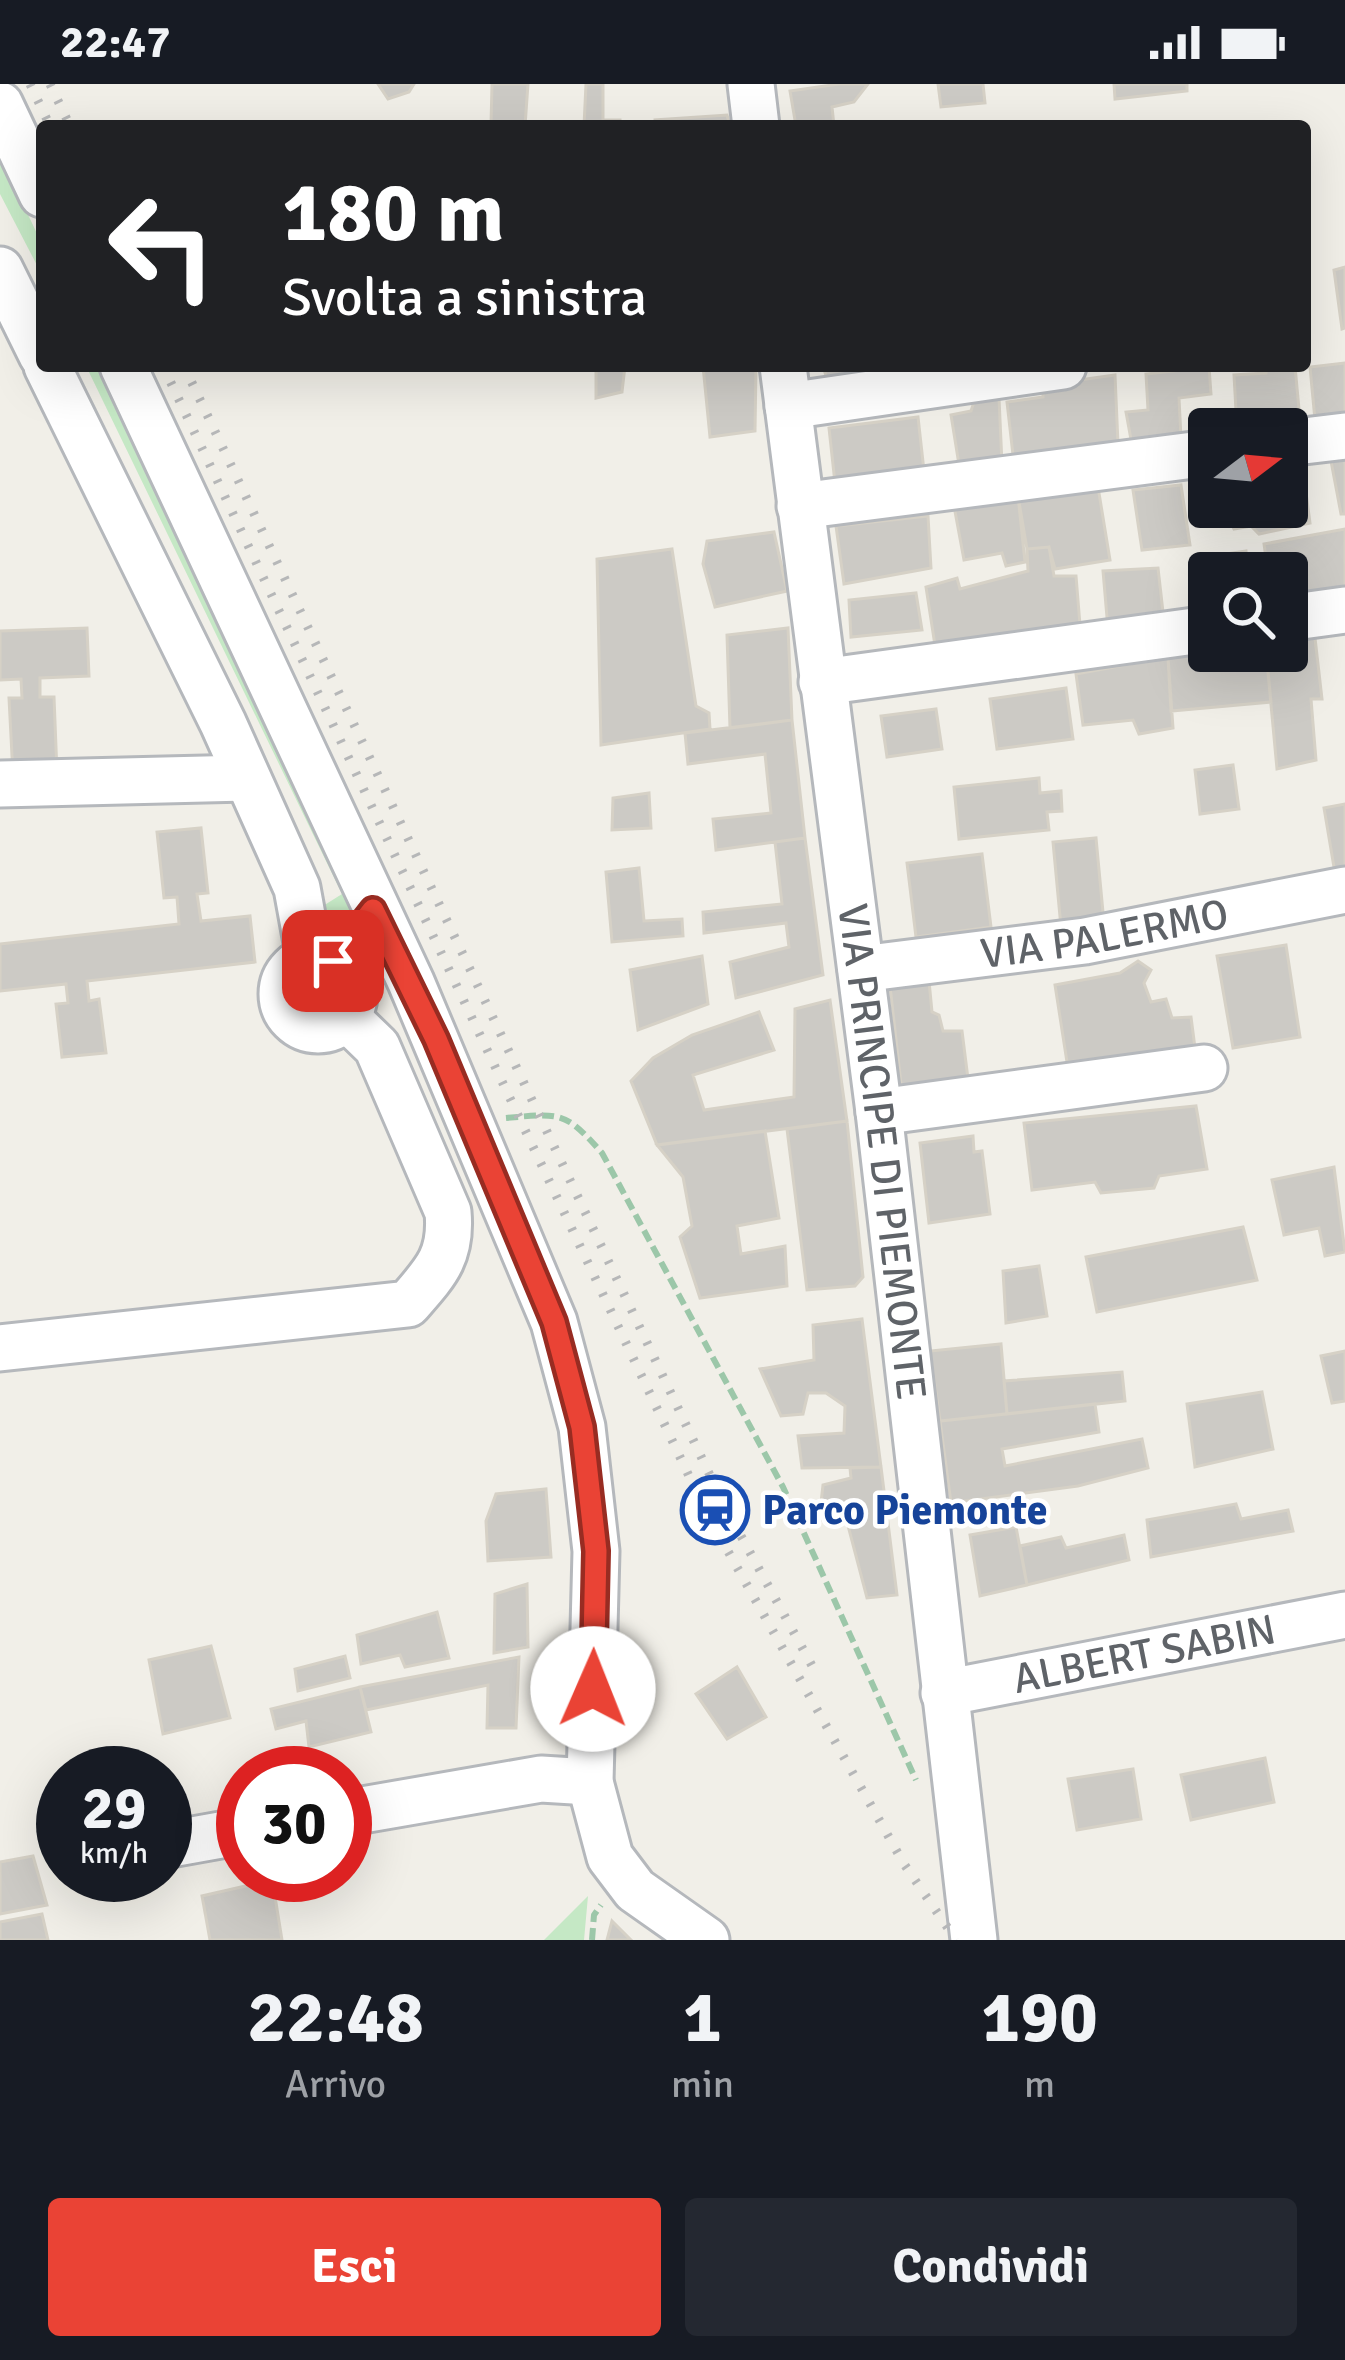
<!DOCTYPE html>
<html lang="it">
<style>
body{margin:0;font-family:Signika,sans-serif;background:#242831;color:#f1f3f6;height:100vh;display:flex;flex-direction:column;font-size:45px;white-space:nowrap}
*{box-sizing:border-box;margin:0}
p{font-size:39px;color:#9ea1a6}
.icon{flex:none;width:66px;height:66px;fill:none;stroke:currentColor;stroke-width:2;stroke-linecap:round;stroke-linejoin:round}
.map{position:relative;height:1856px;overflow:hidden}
.sheet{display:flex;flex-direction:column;background:#171b24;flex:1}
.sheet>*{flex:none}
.guide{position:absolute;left:36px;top:36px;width:1275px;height:252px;border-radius:12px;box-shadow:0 12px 48px #0002;background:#202124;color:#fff;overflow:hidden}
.needle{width:78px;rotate:74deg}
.controls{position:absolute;left:1188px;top:324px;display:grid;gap:24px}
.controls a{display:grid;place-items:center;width:120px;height:120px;border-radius:12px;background:#171b24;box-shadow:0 12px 48px #0002;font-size:60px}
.speed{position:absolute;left:36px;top:1662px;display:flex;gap:24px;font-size:60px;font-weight:700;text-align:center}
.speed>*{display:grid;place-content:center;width:156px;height:156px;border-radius:50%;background:#171b24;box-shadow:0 12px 48px #0002;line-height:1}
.speed small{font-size:30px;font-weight:400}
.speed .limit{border:18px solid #d22;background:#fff;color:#111}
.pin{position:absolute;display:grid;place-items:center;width:102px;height:102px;color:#fff;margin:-51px;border-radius:24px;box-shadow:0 6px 18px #0006}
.me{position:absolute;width:132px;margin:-66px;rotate:1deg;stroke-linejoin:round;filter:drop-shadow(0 0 9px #0008)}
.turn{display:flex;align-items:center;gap:42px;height:252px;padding:0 48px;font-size:54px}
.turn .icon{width:156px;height:156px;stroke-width:2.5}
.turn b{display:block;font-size:84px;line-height:102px}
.eta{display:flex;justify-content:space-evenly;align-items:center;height:204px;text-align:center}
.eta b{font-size:72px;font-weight:700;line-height:84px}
.button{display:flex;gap:24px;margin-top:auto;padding:24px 48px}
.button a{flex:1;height:138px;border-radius:12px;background:#ea4335;color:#fff;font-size:48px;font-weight:700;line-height:138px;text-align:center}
.button a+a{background:#242831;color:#f1f3f6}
.status{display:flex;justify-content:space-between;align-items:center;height:84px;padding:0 60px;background:#171b24;direction:ltr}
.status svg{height:33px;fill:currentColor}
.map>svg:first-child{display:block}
.green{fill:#c5e8c5}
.building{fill:#cccac5;stroke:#d6d1c6;stroke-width:3}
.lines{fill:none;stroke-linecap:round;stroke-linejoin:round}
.minor-casing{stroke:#b5b8bc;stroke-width:51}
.path{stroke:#9cc7a9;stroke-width:6;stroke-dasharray:12 6;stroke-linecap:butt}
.minor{stroke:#fff;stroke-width:45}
.rail{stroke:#b6b7b8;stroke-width:9;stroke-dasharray:3 15;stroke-linecap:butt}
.route-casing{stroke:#982c22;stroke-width:30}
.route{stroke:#ea4335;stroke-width:21}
.labels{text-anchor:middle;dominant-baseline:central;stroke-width:9;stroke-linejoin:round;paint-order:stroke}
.street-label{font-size:42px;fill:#5f6368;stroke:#fff}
.transit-label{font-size:42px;font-weight:bold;fill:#164399;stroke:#fff;text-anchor:start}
</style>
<div class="status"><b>22:47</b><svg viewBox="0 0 49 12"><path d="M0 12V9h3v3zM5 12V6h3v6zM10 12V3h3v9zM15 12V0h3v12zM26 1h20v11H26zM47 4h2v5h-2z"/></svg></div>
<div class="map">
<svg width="1345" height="1856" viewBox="0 0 1345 1856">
<rect width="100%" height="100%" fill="#f1efe8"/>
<path class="green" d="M0,72L42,160V191L0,110Z
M86,282H100L358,825L338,836L323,822L342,810Z
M588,1812L584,1856H544Z"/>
<path class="building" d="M378,0H414L409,8L388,15Z
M492,0H528L525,42H491Z
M586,0H603V36H620V42H584Z
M839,0H868L854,18L832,23L834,42H796L790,7Z
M938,0H983L985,19L941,23Z
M1114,0H1187V7L1115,15Z
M727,31L730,42H655V36Z
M1345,183V244L1342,245L1334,186Z
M1345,279V332L1315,336L1310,283Z
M596,282H625L622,308L596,314Z
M703,282H756L755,347L710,353Z
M823,282H919L827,295Z
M1267,282H1295L1300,336L1237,345L1234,291L1266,289Z
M1209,283L1211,310L1179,314L1181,354L1132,361L1126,328L1148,326L1146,290Z
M1115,291L1118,360L1013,371L1007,318L1043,313V301Z
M999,314L1002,380L960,387L951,331L971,327L974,318Z
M918,333L924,387L835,399L829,344Z
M1345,375V430H1341L1331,377Z
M1294,381L1304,393L1310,439L1259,450L1251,442L1234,445L1223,423H1287V382Z
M1209,389V423H1216L1215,433H1197L1192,395Z
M1181,401L1190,461L1142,466L1133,406Z
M1098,403L1110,476L1055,485L1049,463L1027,465L1018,412Z
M1018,412L1025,478L1006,482L1002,469L964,476L954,422Z
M928,432L931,484L844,500L836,442Z
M1345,445V508L1287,518V489H1268L1264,460Z
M774,448L787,507L715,523L703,480L707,457Z
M1049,463L1054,492H1076L1080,541L936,568L926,503L957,494L960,505L1028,487L1027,465Z
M672,465L696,622L709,629L710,645L601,661L597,475Z
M1246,467L1248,489H1209V529L1198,531L1193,475Z
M1158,484L1164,537L1108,545L1103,487Z
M916,509L922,546L851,553L849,516Z
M87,544L89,592L40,594V613H54L57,689L13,691L9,614H22L21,595L0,596V547Z
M788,544L792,636L730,644L727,551Z
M1315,554L1322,615H1311L1316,676L1277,685L1266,567H1287V558Z
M1216,567H1266L1271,618L1171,627L1168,573Z
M1168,573L1173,644L1139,650L1133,636L1083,641L1076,590Z
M1066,604L1073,655L997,665L990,615Z
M936,625L942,665L887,673L881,632Z
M792,636L805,754L716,766L713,735L771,729L765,670L688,680L685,649Z
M1233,681L1239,725L1200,730L1195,686Z
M1039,694L1040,709L1061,707L1062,727L1047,728L1049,746L959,755L954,703Z
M649,709L651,744L612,746L613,714Z
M1345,720V788L1335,789L1324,724Z
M201,744L208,809L197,810L201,837L250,832L255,878L87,897L89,917L99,915L106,969L62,973L56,920L68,919L66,900L0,907V860L179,840L177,813L164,814L157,748Z
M805,754L823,891L736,914L730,878L789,863L786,839L704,849L703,828L782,820L775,758Z
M1096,754L1104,839L1061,843L1053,758Z
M982,770L991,843L916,853L907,779Z
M639,784L644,837L682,835L683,852L612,858L606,788Z
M1286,861L1300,953L1233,964L1217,872Z
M702,872L708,920L638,946L630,886Z
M1138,877L1151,886L1144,899L1151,918L1166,915L1172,934L1191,933L1195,964L1067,978L1055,901L1120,889Z
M929,897L932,928L939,931L943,947H962L969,1003L902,1009L890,902Z
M830,916L847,1037L657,1061L631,997L653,974L692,951L759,928L774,966L693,991L704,1026L794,1013L795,925Z
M1196,1022L1207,1085L1159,1092L1154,1104L1101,1109L1095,1098L1032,1106L1024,1039Z
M847,1037L863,1193L855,1202L807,1206L787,1045Z
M765,1047L779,1134L737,1142L741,1170L785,1162L787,1202L700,1214L680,1153L692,1142L683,1093L657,1061Z
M973,1052L974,1068L982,1067L990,1130L929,1139L920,1059Z
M1334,1083L1345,1168L1325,1172L1319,1144L1284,1151L1272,1096Z
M1243,1143L1257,1196L1097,1228L1086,1173Z
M1039,1182L1047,1232L1006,1239L1003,1187Z
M862,1235L881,1383L802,1384L798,1352L844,1349L845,1322L826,1309H808L803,1330L781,1332L760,1285L814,1276L813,1241Z
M1001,1260L1007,1330L940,1337L930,1267Z
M1345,1267V1317L1332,1319L1321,1272Z
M1122,1288L1125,1317L1007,1330L1004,1297Z
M1262,1308L1273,1365L1195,1383L1187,1320Z
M1095,1320L1099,1348L1002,1365L1005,1382L1142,1355L1148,1384L1078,1402L951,1419L940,1337Z
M881,1383L897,1511L867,1514L846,1434L819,1436L823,1401L851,1394L850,1384Z
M546,1405L551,1473L488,1477L486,1437L496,1410Z
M1236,1420L1241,1435L1288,1426L1293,1447L1151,1473L1147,1436Z
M1016,1443L1027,1501L980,1512L970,1451Z
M1124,1451L1129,1476L1027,1501L1020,1462L1061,1453L1066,1464Z
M527,1500L528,1563L494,1569L495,1510Z
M437,1528L449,1574L405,1583L400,1571L361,1580L357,1551Z
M211,1562L230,1634L163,1650L149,1576Z
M345,1572L350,1594L298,1607L295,1585Z
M519,1573L516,1644H487L488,1601L366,1626L360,1603Z
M737,1583L766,1633L727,1655L696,1610Z
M360,1603L371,1648L309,1663L306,1637L276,1645L271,1625Z
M1265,1674L1274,1718L1191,1736L1181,1691Z
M1133,1685L1141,1735L1077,1746L1068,1695Z
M33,1772L47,1821L0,1830V1778Z
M263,1798L273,1800L282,1856H210L202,1812Z
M42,1830L48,1856H0V1838Z
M612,1837L631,1856H607Z"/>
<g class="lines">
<defs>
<g id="minor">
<path d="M751,0L756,42"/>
<path d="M0,21L42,110"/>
<path d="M0,186L42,271"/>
<path d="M47,282L223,639L297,804L310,875"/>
<path d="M123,282L411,898L554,1238L582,1343L596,1467L590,1698L610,1773L635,1806L706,1856"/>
<path id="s1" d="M783,282L879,1028L974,1856"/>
<path d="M788,322L1063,282"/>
<path d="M1287,359L1345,352"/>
<path d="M800,422L1209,369"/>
<path d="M1287,534L1345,526"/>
<path d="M822,598L1209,545"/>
<path d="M0,700L246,694"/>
<circle cx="318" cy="910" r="36"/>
<path id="s2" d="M861,885L1085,857L1345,806"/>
<path d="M879,1028L1204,984"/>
<path d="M0,1264L408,1220C436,1188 452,1172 448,1128L377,963L346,933"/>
<path id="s3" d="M944,1609L1345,1531"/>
<path d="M345,1729L541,1695L590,1698"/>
<path d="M165,1761L243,1747"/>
</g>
</defs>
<use href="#minor" class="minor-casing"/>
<path class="path" d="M506,1034C561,1029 565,1027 602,1069L783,1403L916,1696
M592,1856L594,1831L601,1821"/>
<use href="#minor" class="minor"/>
<path class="rail" d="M30,0L50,42
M50,0L70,42
M163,282L707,1430L904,1780L956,1856
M184,282L724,1421L816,1589"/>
</g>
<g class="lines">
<defs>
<path id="route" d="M333,877L373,826L436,955L554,1238L582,1343L596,1467L593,1605"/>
</defs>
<use href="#route" class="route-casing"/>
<use href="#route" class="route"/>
</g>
<defs>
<symbol id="station-ring" viewBox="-11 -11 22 22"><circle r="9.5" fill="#fff" stroke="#1a4fb4" stroke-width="1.5"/><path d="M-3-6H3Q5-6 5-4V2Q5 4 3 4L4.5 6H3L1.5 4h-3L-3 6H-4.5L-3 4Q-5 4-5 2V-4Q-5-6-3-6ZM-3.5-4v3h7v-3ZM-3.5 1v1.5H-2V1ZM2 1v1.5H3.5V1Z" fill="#1a4fb4"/></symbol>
</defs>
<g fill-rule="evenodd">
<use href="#station-ring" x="677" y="1388" width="76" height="76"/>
</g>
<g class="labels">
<g class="street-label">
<text stroke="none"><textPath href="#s2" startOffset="246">VIA PALERMO</textPath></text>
<text stroke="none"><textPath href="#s1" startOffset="792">VIA PRINCIPE DI PIEMONTE</textPath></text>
<text stroke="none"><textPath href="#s3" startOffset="204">ALBERT SABIN</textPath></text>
</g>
<g class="transit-label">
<text x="762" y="1426">Parco Piemonte</text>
</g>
</g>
</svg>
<div class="controls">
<a><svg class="needle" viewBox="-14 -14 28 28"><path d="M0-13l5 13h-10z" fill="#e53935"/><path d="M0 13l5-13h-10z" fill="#9ea1a6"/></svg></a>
<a><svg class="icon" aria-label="search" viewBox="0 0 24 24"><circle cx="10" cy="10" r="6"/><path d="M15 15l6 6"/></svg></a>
</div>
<div class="speed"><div>29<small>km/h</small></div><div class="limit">30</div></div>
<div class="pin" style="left:333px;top:877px;background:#d93025"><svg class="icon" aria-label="arrive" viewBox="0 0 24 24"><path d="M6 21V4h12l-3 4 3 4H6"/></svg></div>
<svg class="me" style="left:593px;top:1605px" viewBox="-20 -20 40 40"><circle r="19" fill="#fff"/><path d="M0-13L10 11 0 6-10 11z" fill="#ea4335"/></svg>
<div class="guide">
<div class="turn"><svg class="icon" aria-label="left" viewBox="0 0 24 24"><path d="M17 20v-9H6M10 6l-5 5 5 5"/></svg><div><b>180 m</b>Svolta a sinistra</div></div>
</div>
</div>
<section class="sheet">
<div class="eta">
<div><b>22:48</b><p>Arrivo</p></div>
<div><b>1</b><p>min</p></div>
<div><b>190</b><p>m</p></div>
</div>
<div class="button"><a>Esci</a><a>Condividi</a></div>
</section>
